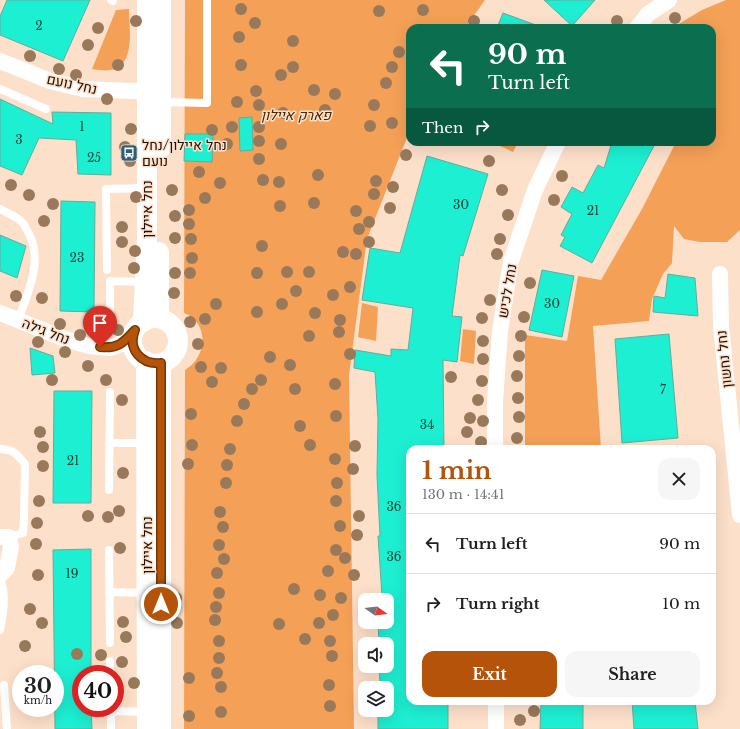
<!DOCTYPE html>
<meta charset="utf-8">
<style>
body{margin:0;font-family:"Libre Baskerville",Heebo,serif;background:#f6f6f6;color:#202124;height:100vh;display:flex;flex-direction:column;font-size:15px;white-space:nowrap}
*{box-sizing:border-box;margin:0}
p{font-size:13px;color:#757577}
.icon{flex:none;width:22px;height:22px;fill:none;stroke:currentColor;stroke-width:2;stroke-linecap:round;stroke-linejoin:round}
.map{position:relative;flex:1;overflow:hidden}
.panel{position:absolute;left:406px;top:445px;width:310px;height:260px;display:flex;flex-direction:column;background:#fff;border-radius:12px;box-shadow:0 4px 16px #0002}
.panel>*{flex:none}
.top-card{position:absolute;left:406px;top:24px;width:310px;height:122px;border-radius:12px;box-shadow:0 4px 16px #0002;background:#0b6e4f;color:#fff;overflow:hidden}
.needle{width:26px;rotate:105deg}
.buttons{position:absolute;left:358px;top:593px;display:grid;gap:8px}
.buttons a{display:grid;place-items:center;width:36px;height:36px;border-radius:8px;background:#fff;box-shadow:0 4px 16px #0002;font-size:20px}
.speed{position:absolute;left:12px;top:665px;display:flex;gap:8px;font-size:20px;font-weight:700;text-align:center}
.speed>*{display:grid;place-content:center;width:52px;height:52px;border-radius:50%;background:#fff;box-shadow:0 4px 16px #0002;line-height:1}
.speed small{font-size:10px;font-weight:400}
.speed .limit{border:6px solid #d22;background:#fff;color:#111}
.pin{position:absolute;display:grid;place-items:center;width:34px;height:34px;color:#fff;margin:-41px -17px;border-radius:50% 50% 50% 0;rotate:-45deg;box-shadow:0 0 4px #0007}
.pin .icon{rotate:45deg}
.me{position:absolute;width:44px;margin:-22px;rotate:0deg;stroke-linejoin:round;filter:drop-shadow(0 0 3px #0008)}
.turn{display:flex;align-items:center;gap:14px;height:84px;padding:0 16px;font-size:18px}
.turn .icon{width:52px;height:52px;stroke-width:2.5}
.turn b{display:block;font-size:28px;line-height:34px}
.then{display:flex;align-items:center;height:38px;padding:0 16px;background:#0003;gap:8px;font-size:15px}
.round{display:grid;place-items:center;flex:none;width:42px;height:42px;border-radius:12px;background:#f6f6f6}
.overview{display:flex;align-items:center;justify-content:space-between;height:68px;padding:0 16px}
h1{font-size:24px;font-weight:800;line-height:30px;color:#b45309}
.action{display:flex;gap:8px;margin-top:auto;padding:8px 16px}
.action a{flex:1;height:46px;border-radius:12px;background:#b45309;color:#fff;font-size:16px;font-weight:800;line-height:46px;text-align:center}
.action a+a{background:#f6f6f6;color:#202124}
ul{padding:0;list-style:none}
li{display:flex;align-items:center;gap:12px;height:60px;padding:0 16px;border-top:1px solid #e0e0e0}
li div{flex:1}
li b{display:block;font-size:15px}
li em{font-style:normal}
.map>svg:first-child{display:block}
.green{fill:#f4a057}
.building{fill:#1defd2;stroke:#67aa9c}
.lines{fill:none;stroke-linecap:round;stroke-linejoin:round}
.service{stroke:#fff;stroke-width:8}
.minor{stroke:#fff;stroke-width:16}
.tertiary{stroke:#fff;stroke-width:20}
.tree{fill:#9a795b}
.route-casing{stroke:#753606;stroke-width:10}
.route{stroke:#b45309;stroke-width:7}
.labels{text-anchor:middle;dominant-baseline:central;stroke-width:3;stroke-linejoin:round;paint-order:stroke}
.number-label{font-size:12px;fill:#1e4636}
.street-label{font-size:14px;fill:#1e0e02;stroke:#fde0ca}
.park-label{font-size:14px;font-style:italic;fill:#492500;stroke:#fde0ca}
.poi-label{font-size:14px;fill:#1e0e02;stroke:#fde0ca;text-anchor:start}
</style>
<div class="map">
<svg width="740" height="729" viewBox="0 0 740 729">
<rect width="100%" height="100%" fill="#fde0ca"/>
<path class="green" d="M185,0H485L465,28H410V130L367,239L349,375L354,729H184L185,370C207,357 210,323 184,313Z
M726,0H740V230L727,242H700L684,239L674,226L672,263L663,274L652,299L649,321L593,326L601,449H525V335L567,341L578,276L601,280L642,209L676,142H712V28H672L702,10Z
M129,9C129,25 135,59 117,68C110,72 100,70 92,69L116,10Z
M497,142H518L513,152L496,144Z
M362,303L378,307L376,341L358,337Z
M463,329L476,331L474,364L460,361Z"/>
<path class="building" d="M7,0H90L63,61L0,35V16Z
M544,0H595L572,26Z
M503,13L541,27V28H497Z
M0,99L53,124L52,112L111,113V175L78,174L76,140L39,138L22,175L0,166Z
M252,117L253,150L240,151L239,118Z
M185,134H213L212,162L184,161Z
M612,142H656L592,263L560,246L565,237L561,235L572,214L561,207L572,187L583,193L598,165L604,168Z
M427,156L488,174L463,256L460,255L452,316L462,317L457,362L443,360L444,449H410V701H448V729H378V710H387V682H380L379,666H387V644H379L378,622H387V600H377L376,596H382L378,536H380L377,475L378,419L375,372L354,368L355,350L391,356V349L408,350L413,308L362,300L370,248L400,253Z
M61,201L95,202L94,312L60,311Z
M0,235L26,246L17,278L0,271Z
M542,270L574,276L562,337L529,330Z
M668,274L695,278L698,316L653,312L654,296L665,298Z
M669,334L678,438L622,443L615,339Z
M30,348L53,356L55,373L32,375Z
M54,391H92L91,503H53Z
M91,549V674H81V708H91L92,729H55L53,550Z
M541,701H583V729H540Z
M632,701H695L698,729H634Z"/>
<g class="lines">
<path class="service" d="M111,0L113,1
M0,89L46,109
M161,102L207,103V0
M0,209C7,213 16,216 21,221C24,224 26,228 28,232C44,259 28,293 18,320
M107,270L106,189L146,188
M110,317V281L144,282
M109,443H146
M0,449C14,450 16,453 25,464L24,516L23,533L9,537
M109,490L110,392
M109,550L110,643
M0,580C7,593 3,616 0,630
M109,592L146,593
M110,661V674
M4,685L7,729
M111,708V729
M111,711L147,712"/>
<path class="minor" d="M637,28L648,14L669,0
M0,61L50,81L83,89L158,92
M720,274L721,326L740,515
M0,313L65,339L89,346L110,348L121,344L135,330
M495,449V402L500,331L511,261L535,190L558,142
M0,537H9L11,547L7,568L0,575
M496,701V729"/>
<path class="tertiary" d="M161,148V0
M159,318V252
M132 341a23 23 0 1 1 46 0a23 23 0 1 1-46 0Z
M143,322L147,239V0
M146,361L147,729
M161,729V363"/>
</g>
<g class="tree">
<circle cx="241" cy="9" r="6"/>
<circle cx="423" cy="10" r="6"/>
<circle cx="379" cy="11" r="6"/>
<circle cx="675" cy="18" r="6"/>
<circle cx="136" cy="21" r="6"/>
<circle cx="474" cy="21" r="6"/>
<circle cx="617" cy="21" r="6"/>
<circle cx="255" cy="23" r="6"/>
<circle cx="98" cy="28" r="6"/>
<circle cx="239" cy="37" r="6"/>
<circle cx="293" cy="41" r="6"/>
<circle cx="88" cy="45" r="6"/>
<circle cx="399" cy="52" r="6"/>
<circle cx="30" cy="56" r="6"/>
<circle cx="118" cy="65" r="6"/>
<circle cx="241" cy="65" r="6"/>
<circle cx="293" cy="67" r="6"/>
<circle cx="392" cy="67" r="6"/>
<circle cx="59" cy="69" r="6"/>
<circle cx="76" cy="75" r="6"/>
<circle cx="281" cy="75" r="6"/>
<circle cx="386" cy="83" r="6"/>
<circle cx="314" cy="90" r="6"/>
<circle cx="256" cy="91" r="6"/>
<circle cx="335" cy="94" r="6"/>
<circle cx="107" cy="99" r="6"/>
<circle cx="237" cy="102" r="6"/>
<circle cx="259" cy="105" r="6"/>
<circle cx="374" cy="105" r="6"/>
<circle cx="325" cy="110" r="6"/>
<circle cx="283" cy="113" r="6"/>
<circle cx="392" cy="123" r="6"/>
<circle cx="370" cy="126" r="6"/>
<circle cx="232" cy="127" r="6"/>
<circle cx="259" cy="127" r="6"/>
<circle cx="131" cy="129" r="6"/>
<circle cx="212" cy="130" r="6"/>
<circle cx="259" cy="141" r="6"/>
<circle cx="227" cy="144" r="6"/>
<circle cx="281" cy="144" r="6"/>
<circle cx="125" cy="147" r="6"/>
<circle cx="406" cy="155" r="6"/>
<circle cx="259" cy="159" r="6"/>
<circle cx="130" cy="161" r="6"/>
<circle cx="489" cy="161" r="6"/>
<circle cx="199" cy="172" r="6"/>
<circle cx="318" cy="175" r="6"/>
<circle cx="562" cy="176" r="6"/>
<circle cx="263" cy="180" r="6"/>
<circle cx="376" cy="181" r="6"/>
<circle cx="279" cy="182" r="6"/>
<circle cx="220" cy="183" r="6"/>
<circle cx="11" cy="185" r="6"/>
<circle cx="393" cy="187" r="6"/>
<circle cx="172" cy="190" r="6"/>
<circle cx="502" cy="190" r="6"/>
<circle cx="374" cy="194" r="6"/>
<circle cx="29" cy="195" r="6"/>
<circle cx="136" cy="197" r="6"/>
<circle cx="205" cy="198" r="6"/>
<circle cx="554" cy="200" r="6"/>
<circle cx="314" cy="203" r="6"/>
<circle cx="53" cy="204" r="6"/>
<circle cx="280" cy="206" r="6"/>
<circle cx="390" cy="208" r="6"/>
<circle cx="189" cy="210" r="6"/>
<circle cx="356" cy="211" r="6"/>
<circle cx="508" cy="215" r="6"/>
<circle cx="175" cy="216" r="6"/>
<circle cx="44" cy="221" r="6"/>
<circle cx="369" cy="222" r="6"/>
<circle cx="189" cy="224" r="6"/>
<circle cx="122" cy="227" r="6"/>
<circle cx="359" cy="229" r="6"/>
<circle cx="175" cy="238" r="6"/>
<circle cx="191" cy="239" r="6"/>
<circle cx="500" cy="239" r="6"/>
<circle cx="122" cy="242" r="6"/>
<circle cx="369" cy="242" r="6"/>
<circle cx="262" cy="246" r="6"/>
<circle cx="135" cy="251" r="6"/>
<circle cx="343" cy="252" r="6"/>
<circle cx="356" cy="254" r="6"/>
<circle cx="497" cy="254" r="6"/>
<circle cx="192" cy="258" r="6"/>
<circle cx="134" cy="268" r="6"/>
<circle cx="287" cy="272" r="6"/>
<circle cx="309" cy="272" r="6"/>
<circle cx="175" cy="273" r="6"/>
<circle cx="190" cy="273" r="6"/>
<circle cx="257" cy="273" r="6"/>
<circle cx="530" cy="283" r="6"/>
<circle cx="350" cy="287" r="6"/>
<circle cx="296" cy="291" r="6"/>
<circle cx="174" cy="293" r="6"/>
<circle cx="333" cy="295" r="6"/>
<circle cx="16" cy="296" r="6"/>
<circle cx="42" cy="298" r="6"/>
<circle cx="490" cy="300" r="6"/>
<circle cx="216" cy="304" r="6"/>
<circle cx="282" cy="304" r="6"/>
<circle cx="257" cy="312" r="6"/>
<circle cx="315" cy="313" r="6"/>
<circle cx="524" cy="317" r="6"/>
<circle cx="482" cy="318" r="6"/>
<circle cx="205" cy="319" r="6"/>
<circle cx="340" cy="320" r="6"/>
<circle cx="190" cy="322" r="6"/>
<circle cx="60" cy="324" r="6"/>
<circle cx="118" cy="330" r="6"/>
<circle cx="339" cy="332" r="6"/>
<circle cx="80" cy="335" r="6"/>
<circle cx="309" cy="336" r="6"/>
<circle cx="521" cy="336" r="6"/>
<circle cx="483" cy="341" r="6"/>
<circle cx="38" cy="342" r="6"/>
<circle cx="198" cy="344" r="6"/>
<circle cx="65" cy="352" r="6"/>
<circle cx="350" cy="354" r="6"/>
<circle cx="519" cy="356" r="6"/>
<circle cx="270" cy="357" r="6"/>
<circle cx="483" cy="359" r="6"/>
<circle cx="290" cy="365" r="6"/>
<circle cx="88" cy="366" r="6"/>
<circle cx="201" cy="367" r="6"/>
<circle cx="221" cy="368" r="6"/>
<circle cx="517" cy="376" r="6"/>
<circle cx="451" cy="377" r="6"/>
<circle cx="52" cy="380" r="6"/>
<circle cx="106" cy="380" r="6"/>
<circle cx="261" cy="380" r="6"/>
<circle cx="482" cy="381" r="6"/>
<circle cx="212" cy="382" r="6"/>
<circle cx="335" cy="384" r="6"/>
<circle cx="252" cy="389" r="6"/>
<circle cx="295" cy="389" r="6"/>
<circle cx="518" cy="398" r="6"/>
<circle cx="122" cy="400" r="6"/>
<circle cx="478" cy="400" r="6"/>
<circle cx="244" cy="404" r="6"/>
<circle cx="191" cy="414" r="6"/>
<circle cx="336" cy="416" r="6"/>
<circle cx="519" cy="417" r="6"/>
<circle cx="470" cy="418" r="6"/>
<circle cx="237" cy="421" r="6"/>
<circle cx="483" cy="421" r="6"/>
<circle cx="300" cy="426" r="6"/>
<circle cx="40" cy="432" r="6"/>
<circle cx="467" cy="432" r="6"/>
<circle cx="517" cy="438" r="6"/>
<circle cx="481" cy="442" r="6"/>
<circle cx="192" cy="445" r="6"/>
<circle cx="310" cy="445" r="6"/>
<circle cx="355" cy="446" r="6"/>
<circle cx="43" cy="447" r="6"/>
<circle cx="230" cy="449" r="6"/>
<circle cx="335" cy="459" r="6"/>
<circle cx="188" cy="464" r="6"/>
<circle cx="227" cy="465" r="6"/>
<circle cx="43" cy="466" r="6"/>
<circle cx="353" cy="469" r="6"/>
<circle cx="123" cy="473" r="6"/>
<circle cx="226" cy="483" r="6"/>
<circle cx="337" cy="483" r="6"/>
<circle cx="39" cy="501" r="6"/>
<circle cx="336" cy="501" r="6"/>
<circle cx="119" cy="511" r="6"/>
<circle cx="220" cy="512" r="6"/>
<circle cx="88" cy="516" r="6"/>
<circle cx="359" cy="516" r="6"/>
<circle cx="108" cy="517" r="6"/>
<circle cx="37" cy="523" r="6"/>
<circle cx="340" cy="526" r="6"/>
<circle cx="223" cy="527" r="6"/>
<circle cx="357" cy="535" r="6"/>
<circle cx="36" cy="544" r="6"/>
<circle cx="219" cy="545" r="6"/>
<circle cx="120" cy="548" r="6"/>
<circle cx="336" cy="550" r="6"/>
<circle cx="345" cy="558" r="6"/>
<circle cx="224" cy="559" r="6"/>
<circle cx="328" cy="571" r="6"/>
<circle cx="217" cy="573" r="6"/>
<circle cx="38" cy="575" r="6"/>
<circle cx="354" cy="575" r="6"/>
<circle cx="294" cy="589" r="6"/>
<circle cx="219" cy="593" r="6"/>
<circle cx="320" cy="595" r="6"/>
<circle cx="176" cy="598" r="6"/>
<circle cx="341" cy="598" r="6"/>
<circle cx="216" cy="607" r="6"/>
<circle cx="30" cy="609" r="6"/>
<circle cx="333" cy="615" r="6"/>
<circle cx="215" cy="620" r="6"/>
<circle cx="123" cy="622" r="6"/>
<circle cx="42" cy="623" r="6"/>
<circle cx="177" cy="623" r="6"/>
<circle cx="319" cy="623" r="6"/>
<circle cx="279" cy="624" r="6"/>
<circle cx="126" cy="637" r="6"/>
<circle cx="305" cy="639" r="6"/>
<circle cx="219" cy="641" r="6"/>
<circle cx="330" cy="641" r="6"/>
<circle cx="25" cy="646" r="6"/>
<circle cx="77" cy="654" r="6"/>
<circle cx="101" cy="655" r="6"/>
<circle cx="332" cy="656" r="6"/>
<circle cx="219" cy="658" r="6"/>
<circle cx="122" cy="662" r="6"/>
<circle cx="217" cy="673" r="6"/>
<circle cx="189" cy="678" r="6"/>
<circle cx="134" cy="683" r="6"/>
<circle cx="329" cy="685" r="6"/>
<circle cx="221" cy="687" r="6"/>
<circle cx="330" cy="706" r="6"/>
<circle cx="534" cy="711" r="6"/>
<circle cx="221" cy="712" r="6"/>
<circle cx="189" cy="716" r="6"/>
<circle cx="520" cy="720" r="6"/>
</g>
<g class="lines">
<defs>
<path id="route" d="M100,347C118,349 123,343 135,330C127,350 142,365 161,363V604"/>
</defs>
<use href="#route" class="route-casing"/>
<use href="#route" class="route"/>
</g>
<defs>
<symbol id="bus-square" viewBox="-11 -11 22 22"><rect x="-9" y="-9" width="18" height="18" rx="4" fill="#2e5d7c" stroke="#fde0ca"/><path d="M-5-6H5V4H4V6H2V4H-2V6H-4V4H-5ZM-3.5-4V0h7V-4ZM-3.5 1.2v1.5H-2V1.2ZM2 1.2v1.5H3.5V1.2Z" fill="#fff"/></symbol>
</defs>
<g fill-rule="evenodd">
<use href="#bus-square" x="119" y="143" width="20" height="20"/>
</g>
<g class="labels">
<g class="number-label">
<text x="39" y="25">2</text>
<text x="82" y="126">1</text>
<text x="19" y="139">3</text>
<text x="94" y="157">25</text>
<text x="461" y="204">30</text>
<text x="593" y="210">21</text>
<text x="77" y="257">23</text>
<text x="552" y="303">30</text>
<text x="663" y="389">7</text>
<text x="427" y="424">34</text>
<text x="73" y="460">21</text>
<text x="394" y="506">36</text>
<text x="394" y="556">36</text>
<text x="72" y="573">19</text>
</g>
<g class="street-label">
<text transform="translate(72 84) rotate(12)">נחל נועם</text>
<text transform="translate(147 209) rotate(-90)">נחל איילון</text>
<text transform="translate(507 291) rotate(-80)">נחל לכיש</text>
<text transform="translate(46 331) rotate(21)">נחל גילה</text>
<text transform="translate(724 359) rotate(-96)">נחל נחשון</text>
<text transform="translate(147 545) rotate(-90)">נחל איילון</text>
</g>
<g class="park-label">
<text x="296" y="115">פארק איילון</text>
</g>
<g class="poi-label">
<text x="142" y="145">נחל איילון/נחל<tspan x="142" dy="16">נועם</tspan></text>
</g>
</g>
</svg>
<div class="buttons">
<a><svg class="needle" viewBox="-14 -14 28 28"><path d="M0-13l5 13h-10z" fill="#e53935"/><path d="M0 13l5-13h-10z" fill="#757577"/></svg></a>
<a><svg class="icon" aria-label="sound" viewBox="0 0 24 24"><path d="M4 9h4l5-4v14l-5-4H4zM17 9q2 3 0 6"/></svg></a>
<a><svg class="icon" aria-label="layers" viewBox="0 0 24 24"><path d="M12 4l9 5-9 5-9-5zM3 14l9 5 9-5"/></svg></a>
</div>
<div class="speed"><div>30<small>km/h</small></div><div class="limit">40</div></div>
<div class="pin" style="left:100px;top:347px;background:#d93025"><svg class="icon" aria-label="arrive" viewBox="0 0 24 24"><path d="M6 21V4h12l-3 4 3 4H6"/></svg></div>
<svg class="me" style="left:161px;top:604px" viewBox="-20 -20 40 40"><circle r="17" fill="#b45309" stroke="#fff" stroke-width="3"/><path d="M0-11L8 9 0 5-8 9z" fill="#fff"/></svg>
<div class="top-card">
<div class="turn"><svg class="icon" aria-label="left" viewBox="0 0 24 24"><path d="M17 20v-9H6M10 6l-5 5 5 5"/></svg><div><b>90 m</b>Turn left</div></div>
<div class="then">Then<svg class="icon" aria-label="right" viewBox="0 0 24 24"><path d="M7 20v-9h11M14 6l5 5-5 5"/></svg></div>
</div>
<section class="panel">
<div class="overview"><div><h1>1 min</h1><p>130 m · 14:41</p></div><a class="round"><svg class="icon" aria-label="close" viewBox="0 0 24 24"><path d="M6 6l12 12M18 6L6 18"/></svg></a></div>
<ul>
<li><svg class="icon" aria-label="left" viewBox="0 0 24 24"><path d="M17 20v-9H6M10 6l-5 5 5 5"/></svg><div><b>Turn left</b></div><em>90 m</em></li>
<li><svg class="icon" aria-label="right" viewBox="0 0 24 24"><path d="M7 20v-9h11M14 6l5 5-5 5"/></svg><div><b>Turn right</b></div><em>10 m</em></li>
</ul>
<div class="action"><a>Exit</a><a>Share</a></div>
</section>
</div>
